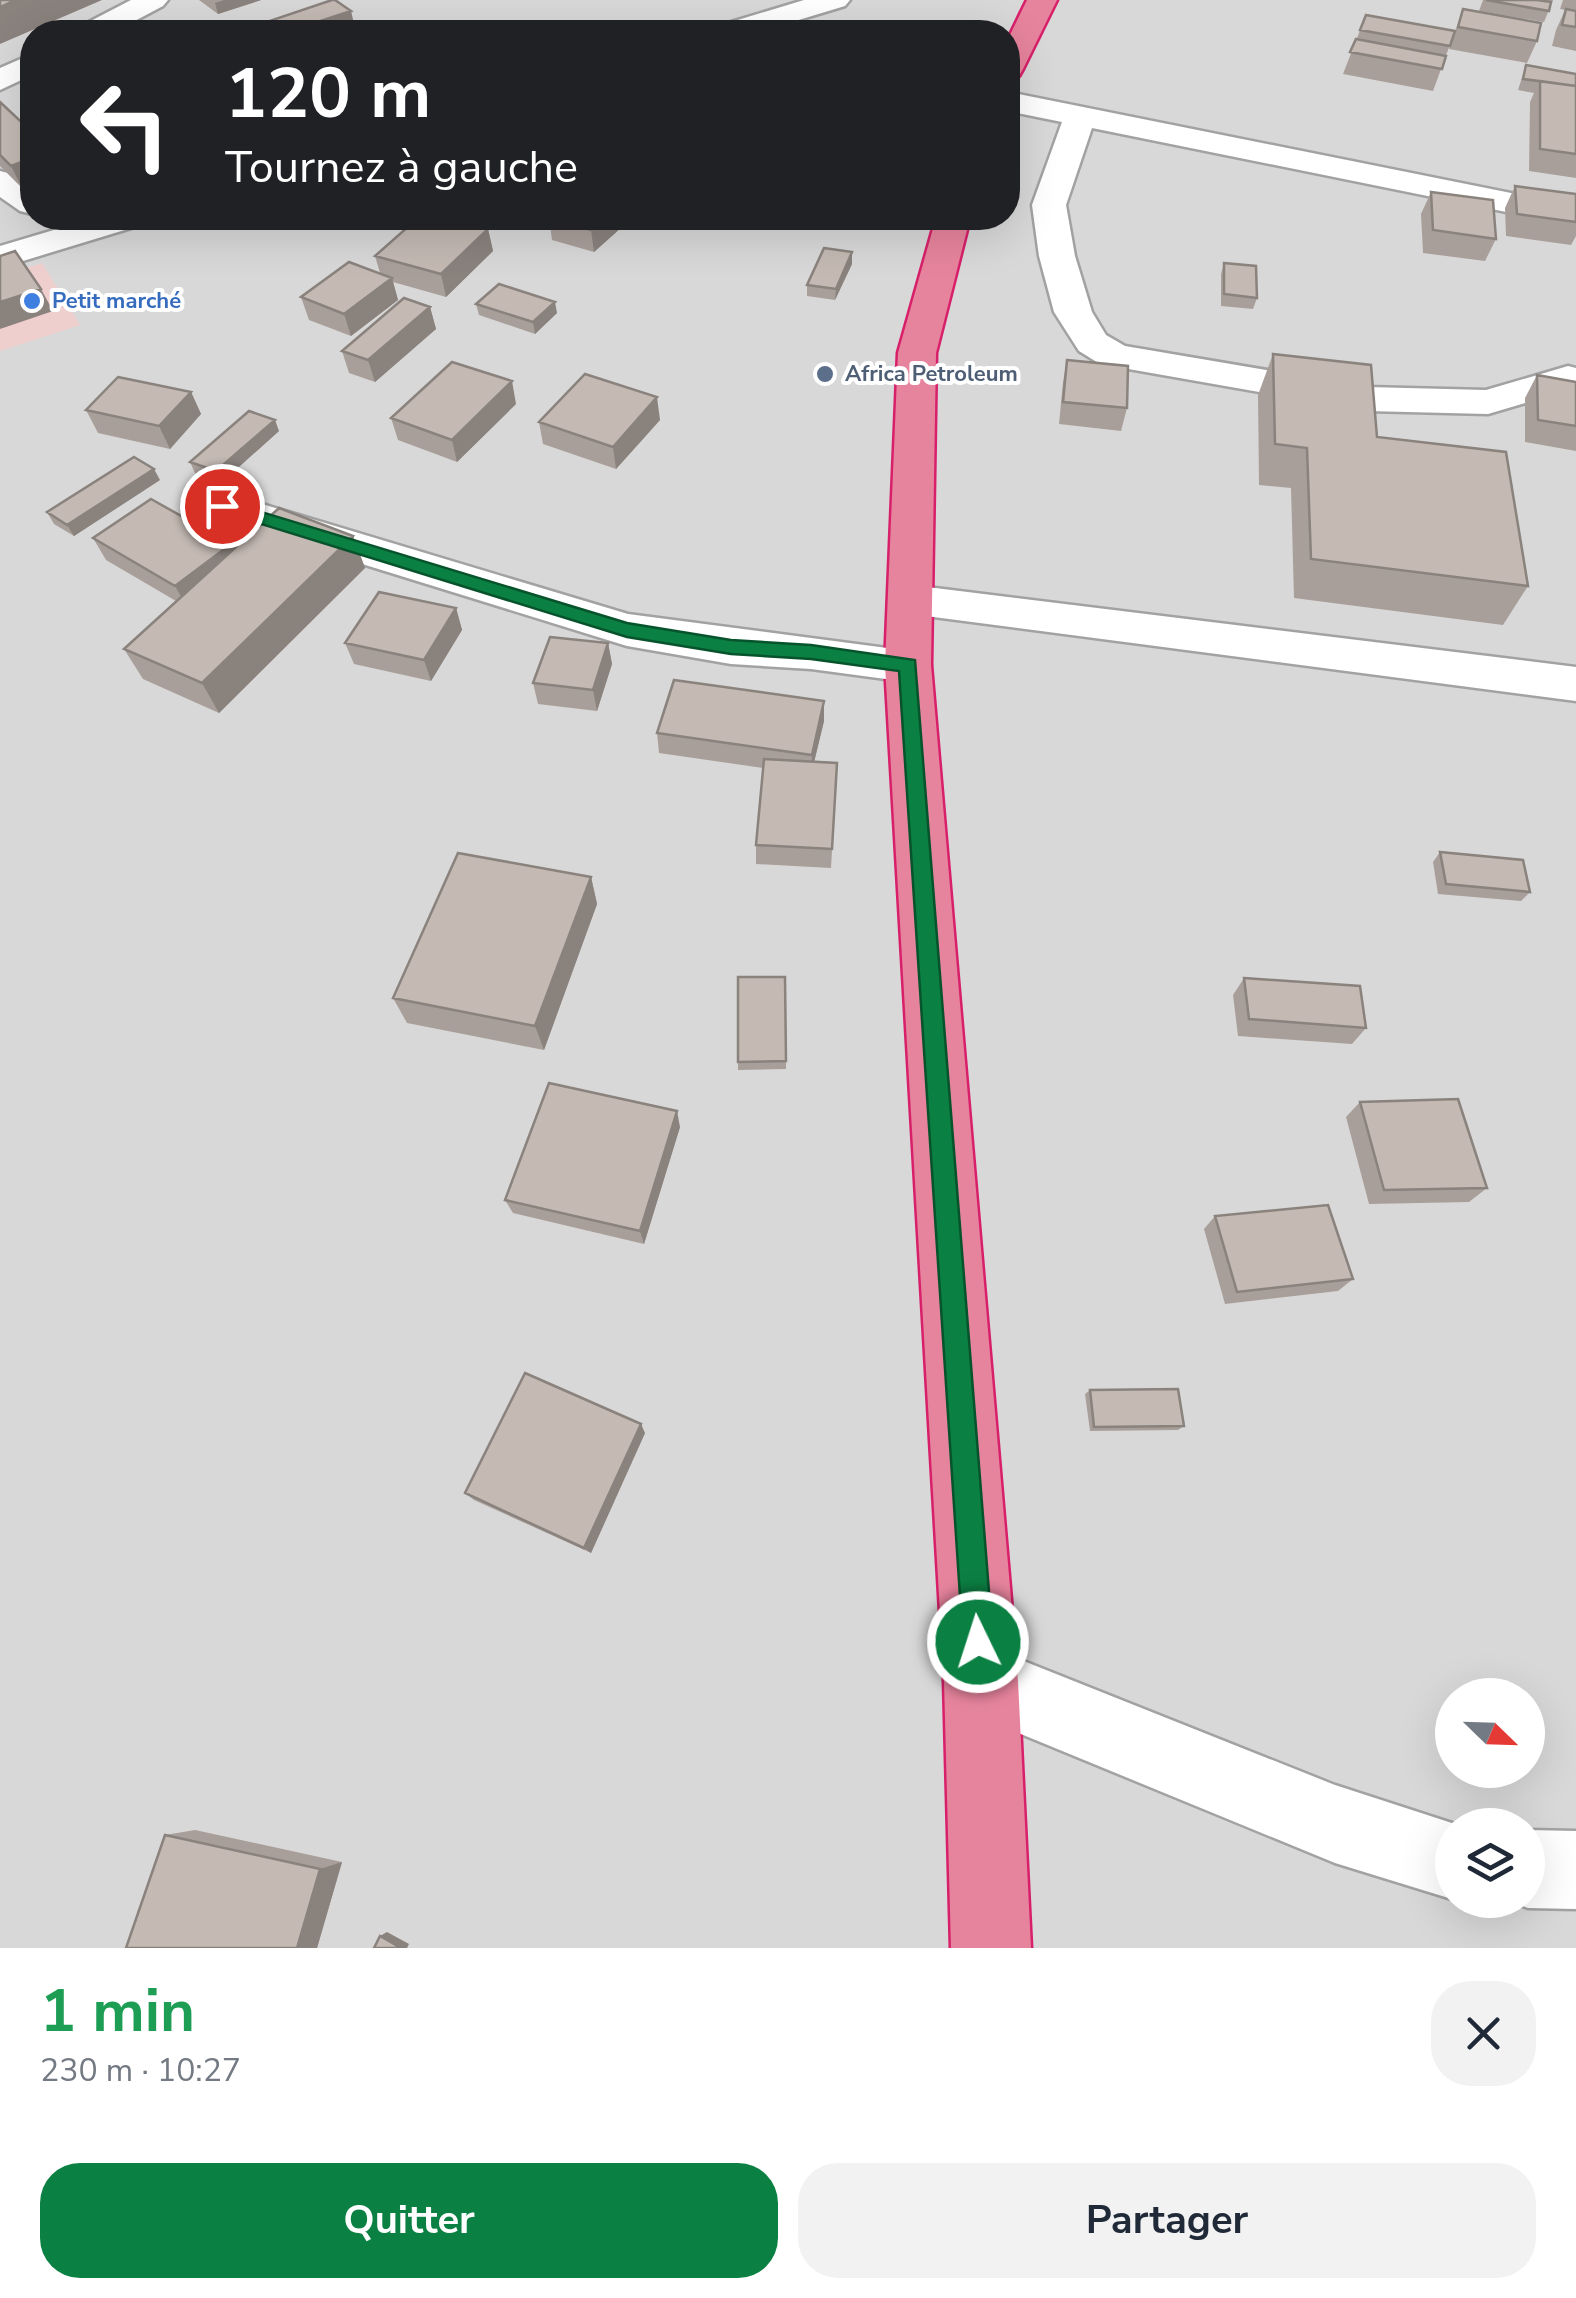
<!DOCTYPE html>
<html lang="fr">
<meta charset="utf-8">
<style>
body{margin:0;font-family:"Nunito Sans",sans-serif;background:#f2f2f3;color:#1f2937;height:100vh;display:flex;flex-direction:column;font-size:38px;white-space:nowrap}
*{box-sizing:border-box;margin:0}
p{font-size:32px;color:#747a83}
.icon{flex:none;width:55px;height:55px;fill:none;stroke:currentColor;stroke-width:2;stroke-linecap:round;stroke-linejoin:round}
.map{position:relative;height:1948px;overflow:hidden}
.drawer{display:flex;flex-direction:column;background:#fff;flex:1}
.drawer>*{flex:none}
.top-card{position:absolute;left:20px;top:20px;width:1000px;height:210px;border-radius:40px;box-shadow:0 10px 40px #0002;background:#202124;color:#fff;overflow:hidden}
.needle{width:65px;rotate:113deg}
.fabs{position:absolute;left:1435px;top:1678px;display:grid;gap:20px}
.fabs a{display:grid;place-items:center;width:110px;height:110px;border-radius:50%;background:#fff;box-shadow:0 10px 40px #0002;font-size:50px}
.pin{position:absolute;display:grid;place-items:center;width:85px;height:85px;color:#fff;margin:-42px;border:5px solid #fff;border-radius:50%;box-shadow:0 2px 10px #0007}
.me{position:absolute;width:110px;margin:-55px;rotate:356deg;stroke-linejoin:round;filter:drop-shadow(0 0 8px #0008)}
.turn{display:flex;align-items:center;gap:35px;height:210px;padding:0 40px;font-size:45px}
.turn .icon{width:130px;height:130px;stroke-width:2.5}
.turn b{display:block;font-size:70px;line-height:85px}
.round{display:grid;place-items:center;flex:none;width:105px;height:105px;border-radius:40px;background:#f2f2f3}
.headline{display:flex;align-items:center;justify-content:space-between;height:170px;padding:0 40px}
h1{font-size:60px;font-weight:700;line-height:75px;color:#1e9e55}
.primary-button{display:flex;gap:20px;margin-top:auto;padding:20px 40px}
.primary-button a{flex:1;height:115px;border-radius:40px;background:#0b8043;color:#fff;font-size:40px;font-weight:700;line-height:115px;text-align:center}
.primary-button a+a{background:#f2f2f3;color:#1f2937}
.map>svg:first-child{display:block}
.residential{fill:#d9d8d8;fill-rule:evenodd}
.commercial{fill:#efcece}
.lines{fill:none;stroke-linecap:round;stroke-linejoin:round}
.minor-casing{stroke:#a2a2a2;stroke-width:5}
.highway-casing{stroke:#d8206a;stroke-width:5}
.minor{fill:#fff;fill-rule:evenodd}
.highway{fill:#e7849d;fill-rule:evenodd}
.wall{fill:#a99f9a}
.shaded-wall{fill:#89827d}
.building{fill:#c4b9b3;stroke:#89827d;stroke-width:2.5}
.route{fill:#0b8043;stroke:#07532c;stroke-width:2.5}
.shop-dot{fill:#3f7fe0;stroke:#fff;stroke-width:4}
.service-dot{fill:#5c6f8a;stroke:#fff;stroke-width:4}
.labels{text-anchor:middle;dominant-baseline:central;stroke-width:8;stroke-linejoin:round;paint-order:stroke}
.far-shop-label{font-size:22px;font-weight:bold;fill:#366cbe;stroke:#fff;text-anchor:start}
.far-service-label{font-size:22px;font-weight:bold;fill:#4e5e75;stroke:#fff;text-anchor:start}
</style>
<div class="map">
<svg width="1576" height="1948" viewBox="0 0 1576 1948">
<rect width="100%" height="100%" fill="#ede8e0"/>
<path class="residential" d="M0,0H1576V1948H0ZM32,32H1008V218H32ZM1452,1695H1528V1770H1452ZM1452,1825H1528V1900H1452Z"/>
<path class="commercial" d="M42,263L80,325L0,351V276Z"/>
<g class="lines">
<defs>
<path id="minor" d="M131,0H168L163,6L114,32H77L81,26Z
M804,0H850L845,6L759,32H714L718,26Z
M32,54V75L0,90V68Z
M1008,92L1576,206V226L1092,128L1066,205L1075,256L1092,312L1106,335L1125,346L1367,387L1486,390L1568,366L1576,368V388L1488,414L1367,411L1100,364L1079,351L1054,312L1039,256L1032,205L1062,122L1008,111Z
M0,171L12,174L32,188V214L20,211L0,197Z
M94,218H146L141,225L0,268V246Z
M222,492L628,614L925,653L931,665L925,677L908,682L811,669L731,664L627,646L207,516L201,506L207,496Z
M911,585L1576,667V701L895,612L888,601L895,590Z
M981,1644L1335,1785L1458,1825H1452L1455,1900L1335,1863L955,1707L944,1681L955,1655Z
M1528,1830L1576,1831V1909L1528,1908L1508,1900H1528Z"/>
<path id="highway" d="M1027,0H1057L1023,69L1019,76L1008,78V39Z
M936,218H970L936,353L931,665L1018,1681L1031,1948H951L944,1681L885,665L898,353Z"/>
</defs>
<use href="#minor" class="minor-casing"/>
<use href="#highway" class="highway-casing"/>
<use href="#minor" class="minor"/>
<use href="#highway" class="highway"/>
</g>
<path class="wall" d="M199,0H261L218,14Z
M1483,0H1553L1544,22L1479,11Z
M1563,0H1576V51L1552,46L1556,30L1565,10L1560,9Z
M1463,9L1537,41L1527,63L1449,49Z
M1366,15L1455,31L1433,91L1343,74Z
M1526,65L1576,74V178L1529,171L1530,102L1534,93L1518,90Z
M0,102L32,132V185L22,188L0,166Z
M1515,186L1576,194V236L1571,245L1506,236L1505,208Z
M1431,192L1496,239L1485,261L1423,253L1421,214Z
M549,218H632L594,252L552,240Z
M488,229L493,251L446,297L393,282L398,300L351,336L309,320L301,297L380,273L375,256Z
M1224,263L1257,298L1253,309L1221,306V274Z
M852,264L835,300L807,296V285Z
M476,304L557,313L535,334L479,315Z
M430,307L436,329L375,382L349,373L342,351Z
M1273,354L1377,437L1528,586L1503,625L1294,598L1291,488L1259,485L1258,395Z
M1067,360L1127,408L1121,431L1059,424L1063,382Z
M1537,375L1576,382V451L1525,442V398Z
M191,392L201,414L170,449L98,433L86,410Z
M516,404L457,462L398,440L391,418Z
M660,420L616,469L543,444L539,422Z
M279,431L221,483L195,473L190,462Z
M160,480L74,536L54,524L47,512Z
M353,536L365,568L219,713L143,679L124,649L176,601L106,560L93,538L231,544L234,549Z
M456,608L462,630L431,681L354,664L345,643Z
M608,643L612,664L597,711L538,704L533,683Z
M824,701V721L814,762L837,763L831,868L756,864V845L763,768L659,753L657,733Z
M1440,852L1530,892L1521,901L1438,894L1433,862Z
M591,877L597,904L544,1050L407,1023L393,998Z
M785,977L786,1069L738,1070V1062Z
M1244,978L1366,1028L1352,1044L1238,1036L1233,995Z
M1360,1102L1487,1188L1469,1202L1369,1204L1346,1117Z
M680,1127L644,1244L513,1213L505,1200Z
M1215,1216L1353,1279L1338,1291L1225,1304L1204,1229Z
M1090,1390L1184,1426L1178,1430L1090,1431L1085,1394Z
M645,1433L591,1553L474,1500L465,1493Z
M195,1830L342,1862L317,1948L165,1835Z"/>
<path class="shaded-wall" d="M16,0H102L0,44V7Z
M224,0H261L218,14L215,3Z
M351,11L356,32H287Z
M32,158V185L22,188L11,166Z
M605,218H632L594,252L591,230Z
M488,229L493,251L446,297L441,274Z
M852,252V264L835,300L836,289Z
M392,278L398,300L351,336L344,314Z
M41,289L53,311L0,329V302Z
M555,302L557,313L535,334L533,322Z
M430,307L436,329L375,382L368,360Z
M512,381L516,404L457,462L452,440Z
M191,392L201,414L170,449L159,426Z
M657,397L660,420L616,469L613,447Z
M275,420L279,431L221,483L216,471Z
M154,469L160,480L74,536L67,525Z
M353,536L365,568L219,713L202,683Z
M231,544L242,566L187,607L175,586Z
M456,608L462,630L431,681L424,660Z
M608,643L612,664L597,711L593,690Z
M824,701V721L811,775L812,755Z
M591,877L597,904L544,1050L535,1026Z
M677,1111L680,1127L644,1244L640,1231Z
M641,1424L645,1433L591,1553L584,1548Z
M342,1862L317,1948H297L320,1869Z
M387,1932L409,1944L407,1948H401L380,1936Z"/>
<path class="building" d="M0,0H16L0,7Z
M332,0H335L351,11L287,32H243L240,31Z
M1486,0H1537L1551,2L1549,11Z
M1463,9L1541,23L1537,41L1458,27Z
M1566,9L1576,11V27L1562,25Z
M1366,15L1455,31L1450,46L1360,30Z
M162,23L171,31L166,32H132Z
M449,25L459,32H423Z
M1356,39L1446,56L1442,69L1350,52Z
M1526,65L1576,74V86L1523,79Z
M1540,81L1576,86V154L1540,149Z
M0,102L32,132V158L11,166L0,155Z
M1515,186L1576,194V222L1517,214Z
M1431,192L1493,200L1496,239L1433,230Z
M418,218H444L488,229L441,274L375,256Z
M549,218H605L591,230Z
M824,248L852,252L836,289L807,285Z
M15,251L41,289L0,302V256Z
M349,262L392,278L344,314L301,297Z
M1224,263L1256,266L1257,298L1224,294Z
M499,284L555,302L533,322L476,304Z
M404,298L430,307L368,360L342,351Z
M1273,354L1371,365L1377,437L1506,452L1528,586L1311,559L1307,448L1275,444Z
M1067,360L1128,366L1127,408L1063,402Z
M452,362L512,381L452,440L391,418Z
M585,374L657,397L613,447L539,422Z
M1537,375L1576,382V426L1538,420Z
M118,377L191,392L159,426L86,410Z
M249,411L275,420L216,471L190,462Z
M134,457L154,469L67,525L47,512Z
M151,499L231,544L175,586L93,538Z
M279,508L353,536L202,683L124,649Z
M379,592L456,608L424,660L345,643Z
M550,637L608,643L593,690L533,683Z
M674,680L824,701L812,755L657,733Z
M764,759L837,763L832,849L756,845Z
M1440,852L1523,860L1530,892L1446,884Z
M458,853L591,877L535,1026L393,998Z
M738,977H785L786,1061L738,1062Z
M1244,978L1360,986L1366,1028L1249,1019Z
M549,1083L677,1111L640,1231L505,1200Z
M1458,1099L1487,1188L1384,1190L1360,1102Z
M1328,1205L1353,1279L1237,1292L1215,1216Z
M525,1373L641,1424L584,1548L465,1493Z
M1178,1389L1184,1426L1094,1427L1090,1390Z
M165,1835L320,1869L297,1948H126Z
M380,1936L401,1948H374Z"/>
<path class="route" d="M222,500L627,623L731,640L811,645L915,660L993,1642L988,1652L978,1657L967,1652L963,1642L899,671L811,659L731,654L627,637L216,510V502Z"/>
<circle class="shop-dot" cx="32" cy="301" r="10"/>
<circle class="service-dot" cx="825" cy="374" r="10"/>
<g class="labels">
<g class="far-shop-label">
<text x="52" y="301">Petit marché</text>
</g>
<g class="far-service-label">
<text x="845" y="374">Africa Petroleum</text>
</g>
</g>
</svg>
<div class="fabs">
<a><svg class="needle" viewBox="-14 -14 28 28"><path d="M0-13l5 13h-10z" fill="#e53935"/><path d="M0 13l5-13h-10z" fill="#747a83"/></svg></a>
<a><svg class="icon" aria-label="layers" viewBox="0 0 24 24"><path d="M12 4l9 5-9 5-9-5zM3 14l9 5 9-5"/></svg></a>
</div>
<div class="pin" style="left:222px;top:506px;background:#d93025"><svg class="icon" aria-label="arrive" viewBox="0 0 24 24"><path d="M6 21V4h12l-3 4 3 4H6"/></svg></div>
<svg class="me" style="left:978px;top:1642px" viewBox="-20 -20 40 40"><circle r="17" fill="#0b8043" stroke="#fff" stroke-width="3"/><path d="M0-11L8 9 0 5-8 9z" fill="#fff"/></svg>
<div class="top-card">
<div class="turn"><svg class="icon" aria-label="left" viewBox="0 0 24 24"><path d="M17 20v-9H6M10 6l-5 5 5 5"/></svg><div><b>120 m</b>Tournez à gauche</div></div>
</div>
</div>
<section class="drawer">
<div class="headline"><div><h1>1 min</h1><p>230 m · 10:27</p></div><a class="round"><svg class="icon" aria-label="close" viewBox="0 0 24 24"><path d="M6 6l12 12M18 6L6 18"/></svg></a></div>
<div class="primary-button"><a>Quitter</a><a>Partager</a></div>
</section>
